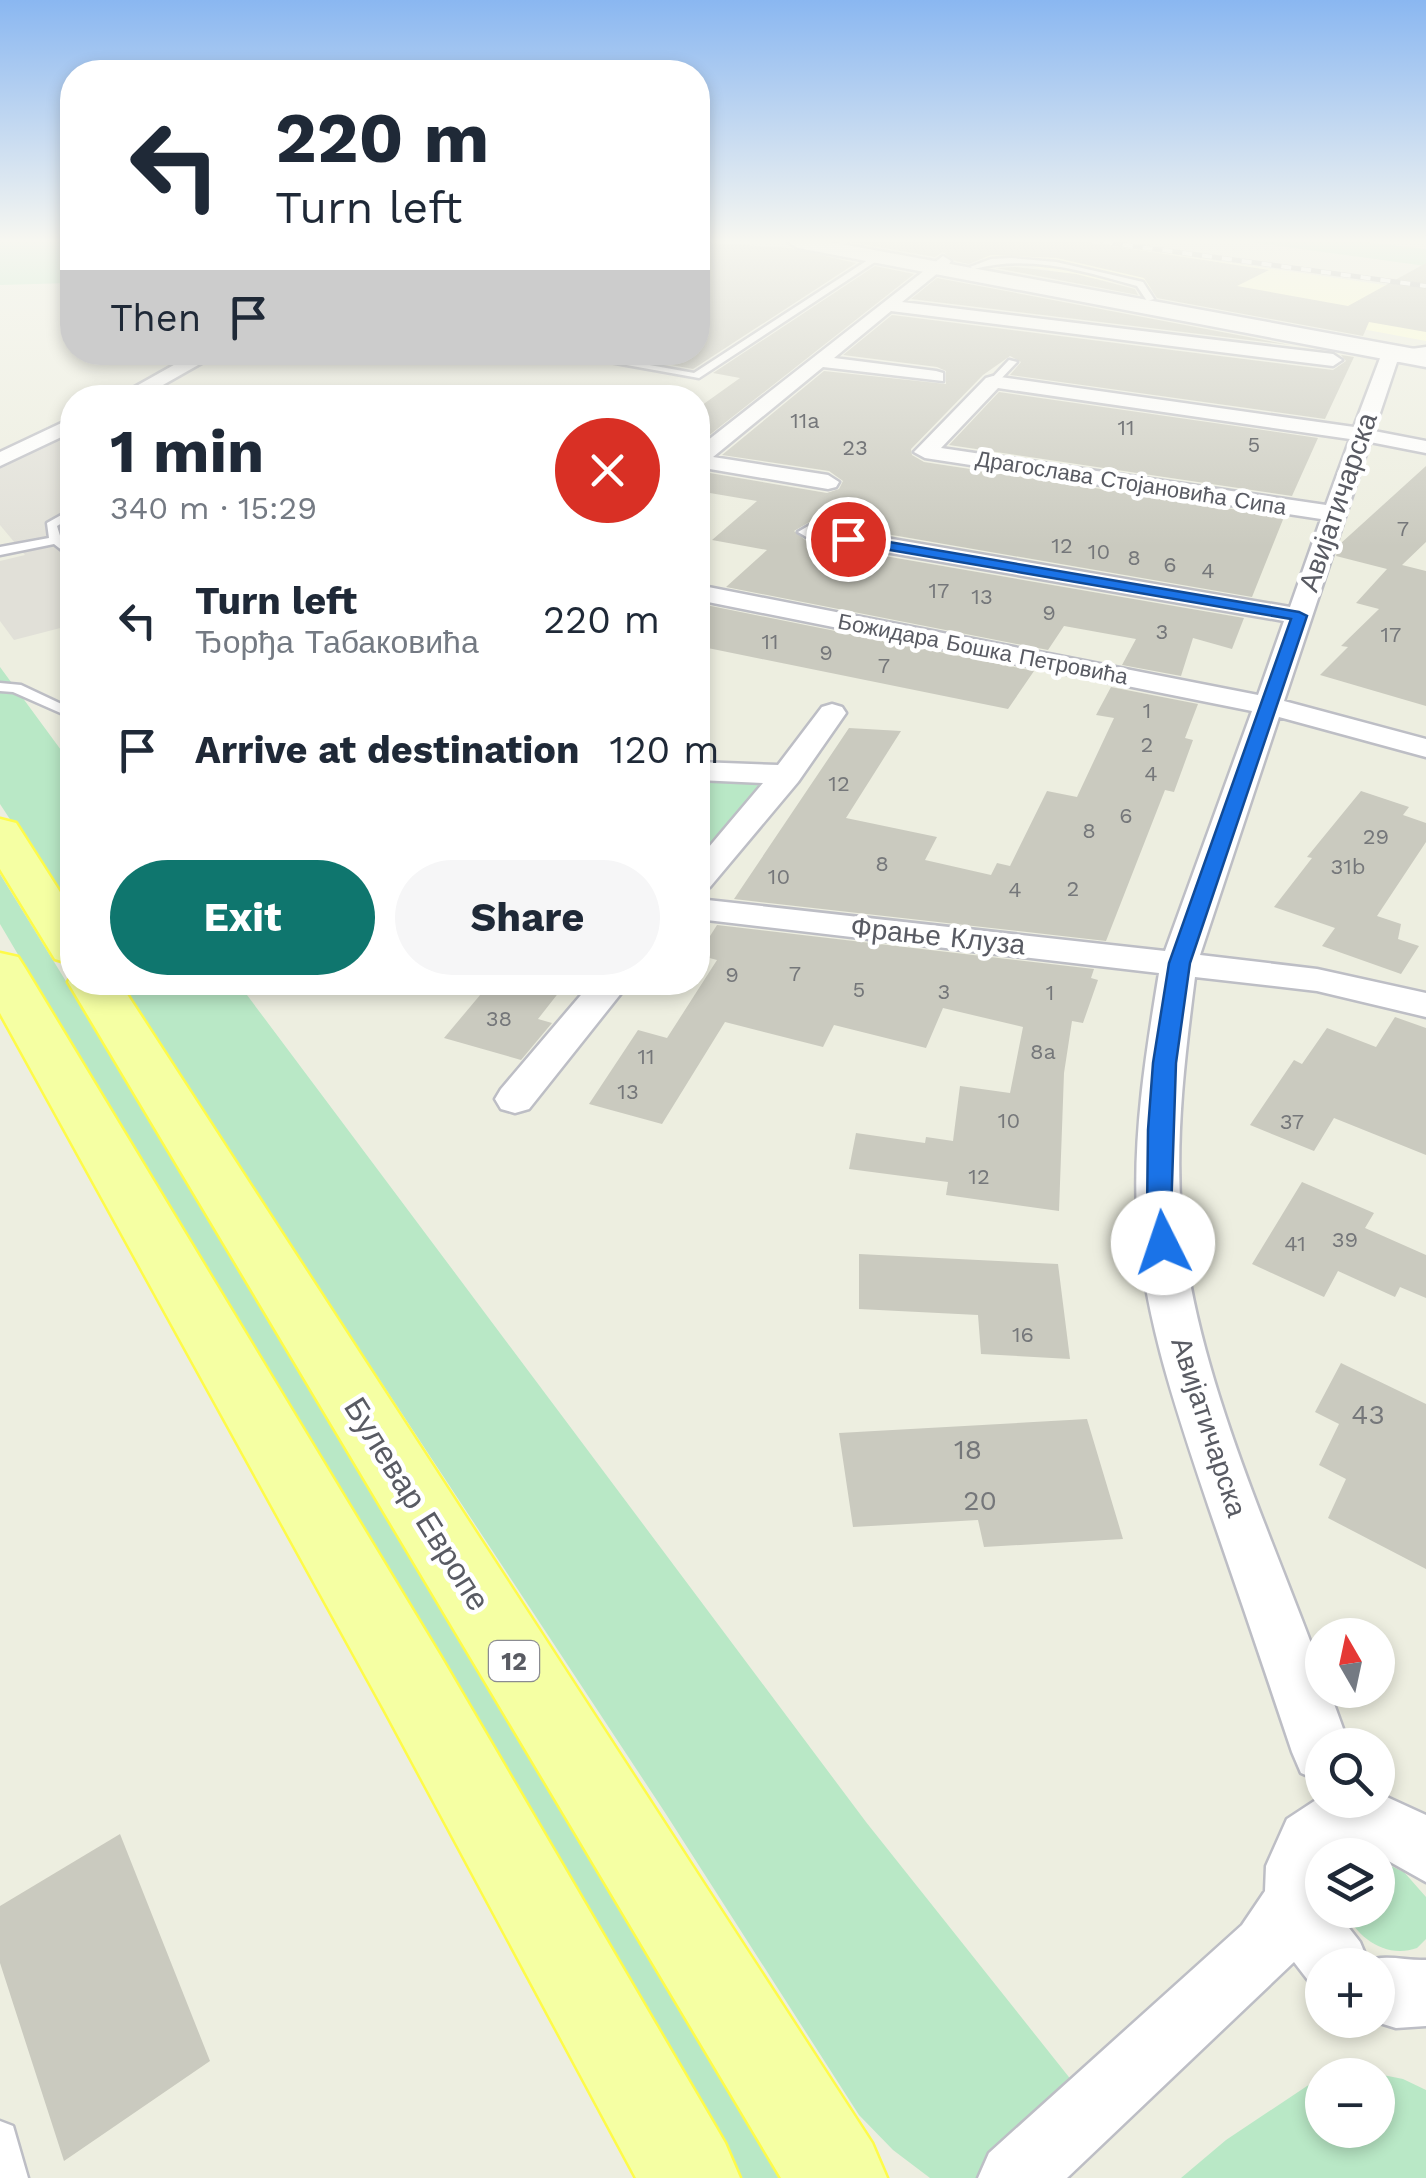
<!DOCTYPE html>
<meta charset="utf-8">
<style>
body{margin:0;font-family:"Work Sans",sans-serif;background:#f6f6f7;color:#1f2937;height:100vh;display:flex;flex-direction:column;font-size:38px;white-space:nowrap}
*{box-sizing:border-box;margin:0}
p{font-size:32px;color:#747a83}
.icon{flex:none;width:55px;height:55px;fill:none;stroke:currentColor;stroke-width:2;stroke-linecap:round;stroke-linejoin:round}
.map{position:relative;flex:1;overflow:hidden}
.panel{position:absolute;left:60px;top:385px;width:650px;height:610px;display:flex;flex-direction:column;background:#fff;border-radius:40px;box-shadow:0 5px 15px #0003}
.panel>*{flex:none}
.top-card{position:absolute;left:60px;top:60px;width:650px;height:305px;border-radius:40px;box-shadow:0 5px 15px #0003;background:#fff;color:#1f2937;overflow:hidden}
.needle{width:65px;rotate:351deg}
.controls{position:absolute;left:1305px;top:1618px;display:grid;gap:20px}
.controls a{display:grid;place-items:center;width:90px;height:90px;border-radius:50%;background:#fff;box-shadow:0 5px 15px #0003;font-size:50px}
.pin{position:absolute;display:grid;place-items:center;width:85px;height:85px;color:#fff;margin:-42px;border:5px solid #fff;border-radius:50%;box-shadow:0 2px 10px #0007}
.me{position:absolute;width:110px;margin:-55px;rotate:356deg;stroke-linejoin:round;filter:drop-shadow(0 0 8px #0008)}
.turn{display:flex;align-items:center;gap:35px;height:210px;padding:0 50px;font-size:45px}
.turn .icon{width:130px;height:130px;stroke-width:2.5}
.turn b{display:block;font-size:70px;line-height:85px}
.then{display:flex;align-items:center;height:95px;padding:0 50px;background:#0003;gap:20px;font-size:38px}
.round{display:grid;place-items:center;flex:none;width:105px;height:105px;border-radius:52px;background:#f6f6f7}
.head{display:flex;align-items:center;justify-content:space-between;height:170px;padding:0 50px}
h1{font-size:60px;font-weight:700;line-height:75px}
.cta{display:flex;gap:20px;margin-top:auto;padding:20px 50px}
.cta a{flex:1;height:115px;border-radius:60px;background:#0f766e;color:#fff;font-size:40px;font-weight:700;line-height:115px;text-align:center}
.cta a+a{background:#f6f6f7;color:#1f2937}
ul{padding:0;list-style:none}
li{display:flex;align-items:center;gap:30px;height:130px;padding:0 50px}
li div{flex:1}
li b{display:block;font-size:38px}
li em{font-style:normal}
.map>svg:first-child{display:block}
.commercial{fill:#feffd3}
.industrial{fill:#e1e0d8}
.green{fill:#b9e8c6}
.building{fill:#cacabf}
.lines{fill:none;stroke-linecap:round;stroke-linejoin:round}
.lane-casing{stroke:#bdbec5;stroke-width:5}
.street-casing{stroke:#bdbec5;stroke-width:5}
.secondary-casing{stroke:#c0c1ca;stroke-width:5}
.primary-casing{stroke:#fefb49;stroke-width:5}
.lane{fill:#fff;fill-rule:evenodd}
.street{fill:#fff;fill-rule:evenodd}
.secondary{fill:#fff;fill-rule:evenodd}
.primary{fill:#f5ffa3;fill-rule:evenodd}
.rail-casing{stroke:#b6b7b7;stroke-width:5}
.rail{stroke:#fff;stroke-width:4;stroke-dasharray:10;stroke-linecap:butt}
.route{fill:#1a73e8;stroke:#114b97;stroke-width:2.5}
.labels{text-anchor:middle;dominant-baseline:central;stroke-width:9;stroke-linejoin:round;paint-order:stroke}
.number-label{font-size:22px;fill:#75777a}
.far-street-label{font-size:22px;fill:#595b63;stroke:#fff}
.shield{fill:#fff;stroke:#8b8c92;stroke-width:2.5}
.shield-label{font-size:25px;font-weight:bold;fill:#595b63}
.street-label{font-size:28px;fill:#595b63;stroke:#fff}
.near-number-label{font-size:28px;fill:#75777a}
.near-street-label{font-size:32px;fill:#595b63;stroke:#fff}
</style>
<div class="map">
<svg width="1426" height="2178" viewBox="0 0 1426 2178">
<rect width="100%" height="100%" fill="#edeee0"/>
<path class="commercial" d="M899,242H1085L1426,291V341Z"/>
<path class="industrial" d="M72,429V625L14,640L0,621V561L25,555L0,525V465Z"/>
<path class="green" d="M0,242H72V283L0,285Z
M1250,242H1365L1426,249V266Z
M0,667L72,765V914L0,804Z
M698,771L787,775L698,880Z
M0,874L802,2178H738L0,924Z
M118,983H238L866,1822L1080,2091L978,2178H930L893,2150L859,2115L664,1811Z
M1378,1860L1404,1872L1426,1897V1939L1417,1948C1386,1959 1357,1938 1344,1910H1378Z
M1338,2066L1403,2079L1426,2090V2178H1181L1226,2140L1322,2076V2130H1378V2075H1324Z"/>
<path class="building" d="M698,242L790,248L856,263L693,369L650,361L665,352H698Z
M850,242H1086L1269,270L1237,286L1348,306L1426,263V332L1369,322L1363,336L1157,298L1144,278L1057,258L991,255L969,264L955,261L943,252L935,257Z
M875,266L914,274L698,444V408L740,378L713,373Z
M1015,267L1076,274L1135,289L1138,295L996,268Z
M937,278L1290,345L911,299Z
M892,315L1333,370L1346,361L1341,355L1354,357L1325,419L1010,375L1021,362L1010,356L983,375L911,449L912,455L924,462L1284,517L1252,597L811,521L794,531L809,543L1244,618L1232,649L1193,638L1181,676L1122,665L1136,639L1064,626L1048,650L726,587L767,550L712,540L757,501L698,491V471L827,493L839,489L843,481L829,471L722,455L824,371L946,384V371L937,367L843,355Z
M999,392L1318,438L1292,496L949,445Z
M1426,466V542L1402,565L1426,571V706L1320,675L1348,647L1341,646L1379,609L1356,603L1387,569L1336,556L1340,544Z
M706,605L1034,671L1008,709L698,646V613Z
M1111,687L1198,704L1185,738L1193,740L1174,792L1165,790L1106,941L734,899L849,728L901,731L846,818L937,837L925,860L991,875L997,863L1010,866L1047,791L1077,797L1114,718L1096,715Z
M1361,791L1409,807L1403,815L1426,823V842L1377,916L1401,924L1398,939L1419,946L1401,974L1322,946L1335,928L1274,907L1312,858L1307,857Z
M717,925L1094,969L1091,978L1098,980L1083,1023L1072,1021L1064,1073L1059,1211L946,1195L948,1182L849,1169L856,1133L925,1143L926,1137L953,1141L960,1086L1010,1093L1023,1027L943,1008L926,1048L834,1025L823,1047L725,1022L662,1124L589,1104L638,1030L667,1038L717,960L698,955Z
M491,982H567L538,1019L552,1023L521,1060L444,1038Z
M1395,1017L1426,1028V1155L1334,1118L1314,1151L1250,1125L1294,1060L1302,1064L1327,1028L1376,1047Z
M1302,1182L1374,1213L1365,1228L1426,1255V1298L1400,1287L1395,1297L1338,1271L1324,1297L1252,1264Z
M859,1254L1058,1264L1070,1359L981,1354L978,1315L859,1309Z
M1341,1363L1426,1404V1569L1328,1518L1346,1479L1319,1465L1339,1424L1315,1412Z
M1087,1419L1123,1539L984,1547L978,1520L853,1527L839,1433Z
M120,1834L210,2061L64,2161L0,1963V1906Z"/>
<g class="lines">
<defs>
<path id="lane" d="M838,242H846L847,243L843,245Z
M877,254L884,256L699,378L554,352H577L694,373Z
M1011,258L1056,262L1143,282L1154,299L1147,301L1137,286C1084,271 1028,254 974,269L970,267L991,259Z
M1009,360L1017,362L996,384H990V380Z
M72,509V517L57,526L61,539L72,548V558L54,544L0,555V547L49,538L47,523Z
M0,683L21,685L72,709V718L13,692L0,691Z
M72,889V905L60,923H48L45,919L48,915L66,890Z
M0,2121L13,2126L28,2178H0Z"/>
<path id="street" d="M943,256L951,261L949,264L902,302L1333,354L1342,360L1333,366L891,311L834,358L936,371L943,373V381L823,367L713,457L828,475L839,482L836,487L828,489L698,467V448Z
M1426,347V359L1397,362L1374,431L1426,441V453L1370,442L1284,701L1426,739V757L1279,717L1200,955L1317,969L1426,993V1017L1317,991L1195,977C1185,1055 1175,1135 1181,1214C1192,1366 1270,1530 1322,1673V1690H1329L1349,1745H1322V1782L1301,1773L1292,1752C1265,1671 1237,1589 1209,1508C1177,1412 1143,1316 1137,1214C1133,1134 1146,1052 1159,973L698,919V899L1165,951L1252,711L698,600V585L1258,695L1284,621L810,539L798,532L810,525L1290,607L1321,519L925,458L914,452L986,378L993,376L1354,427L1382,353ZM998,388L1350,439L1326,505L941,448Z
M197,352H221L140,398H115Z
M72,418V432L0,466V452Z
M832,704L842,707L846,713L798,782L710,887L698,890V860L763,783L698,780V762L778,765L822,707Z
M592,982H630L529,1109L515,1113L501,1109L495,1099L501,1089Z
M1378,1793L1426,1815V1882L1376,1854L1357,1850L1322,1855V1910H1335L1360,1942L1368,1961C1384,1954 1408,1961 1426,1960V2026L1396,2028L1370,2020H1378V1965H1322V1992L1314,1988L1294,1962L1067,2178H978L989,2153L1242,1925L1265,1891L1266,1866L1287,1819L1322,1796V1800H1378Z"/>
<path id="secondary" d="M788,242H830L1426,351V367L798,248Z"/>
<path id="primary" d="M0,819L16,823L72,911V964L55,959L0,869Z
M0,953L18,957L25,968L441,1657L725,2143L740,2178H636L385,1711L0,1013Z
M72,975V982H119L872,2143L887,2178H781L68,982Z"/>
</defs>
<use href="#lane" class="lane-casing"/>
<use href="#street" class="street-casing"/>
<use href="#secondary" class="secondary-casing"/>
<use href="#primary" class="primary-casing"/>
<use href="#lane" class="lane"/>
<use href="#street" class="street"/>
<use href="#secondary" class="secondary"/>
<use href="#primary" class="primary"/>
<defs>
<path id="rail" d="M1103,242L1426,286"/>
</defs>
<use href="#rail" class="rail-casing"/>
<use href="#rail" class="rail"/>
</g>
<linearGradient id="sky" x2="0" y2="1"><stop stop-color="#8ab7f1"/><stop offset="0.44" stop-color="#f7f7f1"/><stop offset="1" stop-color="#f7f7f1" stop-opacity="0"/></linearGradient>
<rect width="1426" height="547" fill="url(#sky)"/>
<path class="route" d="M848,535L1299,612L1307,616L1190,963L1176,1063L1171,1214L1175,1243L1172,1249H1154L1147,1214L1148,1130L1153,1063L1169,963L1291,619L843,542V536Z"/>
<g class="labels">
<g class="number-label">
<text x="805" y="420">11a</text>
<text x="1126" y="427">11</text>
<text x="1254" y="444">5</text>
<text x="855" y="447">23</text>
<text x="1403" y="528">7</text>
<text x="1062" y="545">12</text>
<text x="1099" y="551">10</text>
<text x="1134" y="557">8</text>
<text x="1170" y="564">6</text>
<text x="1208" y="570">4</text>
<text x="939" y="590">17</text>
<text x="982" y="596">13</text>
<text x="1049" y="612">9</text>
<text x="1162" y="631">3</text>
<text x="1391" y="634">17</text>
<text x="770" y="641">11</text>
<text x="826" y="652">9</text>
<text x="884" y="665">7</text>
<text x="1147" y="710">1</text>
<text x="1147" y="744">2</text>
<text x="1151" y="773">4</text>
<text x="839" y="783">12</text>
<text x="1126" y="815">6</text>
<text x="1089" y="830">8</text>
<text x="1376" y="836">29</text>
<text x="882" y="863">8</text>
<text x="1348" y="866">31b</text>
<text x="779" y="876">10</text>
<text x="1073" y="888">2</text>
<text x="1015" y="889">4</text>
<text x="795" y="973">7</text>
<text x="732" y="974">9</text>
<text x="859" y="989">5</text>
<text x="944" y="991">3</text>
<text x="1050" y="992">1</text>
<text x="499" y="1018">38</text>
<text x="1043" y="1051">8a</text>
<text x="646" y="1056">11</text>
<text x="628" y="1091">13</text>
<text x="1009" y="1120">10</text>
<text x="1292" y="1121">37</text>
<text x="979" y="1176">12</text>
<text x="1345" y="1239">39</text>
<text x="1295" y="1243">41</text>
<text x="1023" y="1334">16</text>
</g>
<g class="far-street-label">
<text transform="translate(1131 483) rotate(9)">Драгослава Стојановића Сипа</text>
<text transform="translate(983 649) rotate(11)">Божидара Бошка Петровића</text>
</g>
<rect class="shield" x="489" y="1641" width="50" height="40" rx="8"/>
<g class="shield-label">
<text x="514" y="1661">12</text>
</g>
<g class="street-label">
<text transform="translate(1338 502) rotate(-71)">Авијатичарска</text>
<text transform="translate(938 936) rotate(6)">Фрање Клуза</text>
<text transform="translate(1209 1427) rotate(72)">Авијатичарска</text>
</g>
<g class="near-number-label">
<text x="1368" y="1414">43</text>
<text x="968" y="1449">18</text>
<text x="980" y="1500">20</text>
</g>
<g class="near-street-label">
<text transform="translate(417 1504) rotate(58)">Булевар Европе</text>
</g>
</g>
</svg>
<div class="controls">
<a><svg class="needle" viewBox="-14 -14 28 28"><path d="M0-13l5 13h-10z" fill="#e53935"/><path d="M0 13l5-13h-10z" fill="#747a83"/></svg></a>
<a><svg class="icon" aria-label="search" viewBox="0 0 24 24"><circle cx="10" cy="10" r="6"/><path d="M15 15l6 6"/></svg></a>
<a><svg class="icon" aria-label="layers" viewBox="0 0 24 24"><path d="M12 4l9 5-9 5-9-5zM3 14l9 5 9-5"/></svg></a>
<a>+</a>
<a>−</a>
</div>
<div class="pin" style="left:848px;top:539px;background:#d93025"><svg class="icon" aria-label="arrive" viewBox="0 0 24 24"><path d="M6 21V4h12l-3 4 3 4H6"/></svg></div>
<svg class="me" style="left:1163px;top:1243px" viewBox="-20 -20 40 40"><circle r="19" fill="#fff"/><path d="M0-13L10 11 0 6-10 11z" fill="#1a73e8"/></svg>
<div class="top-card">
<div class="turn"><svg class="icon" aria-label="left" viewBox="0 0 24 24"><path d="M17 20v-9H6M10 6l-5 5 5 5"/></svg><div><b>220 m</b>Turn left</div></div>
<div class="then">Then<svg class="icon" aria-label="arrive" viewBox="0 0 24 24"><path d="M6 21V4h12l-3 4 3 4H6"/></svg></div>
</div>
<section class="panel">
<div class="head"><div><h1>1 min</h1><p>340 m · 15:29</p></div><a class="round" style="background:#d93025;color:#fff"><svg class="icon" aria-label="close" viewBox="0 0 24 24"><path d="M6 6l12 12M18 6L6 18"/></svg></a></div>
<ul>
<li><svg class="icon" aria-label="left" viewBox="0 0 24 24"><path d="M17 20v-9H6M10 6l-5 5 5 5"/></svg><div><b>Turn left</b><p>Ђорђа Табаковића</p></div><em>220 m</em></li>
<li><svg class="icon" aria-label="arrive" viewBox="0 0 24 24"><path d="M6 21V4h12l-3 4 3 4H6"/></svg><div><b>Arrive at destination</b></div><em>120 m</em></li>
</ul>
<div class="cta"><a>Exit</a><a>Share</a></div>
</section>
</div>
